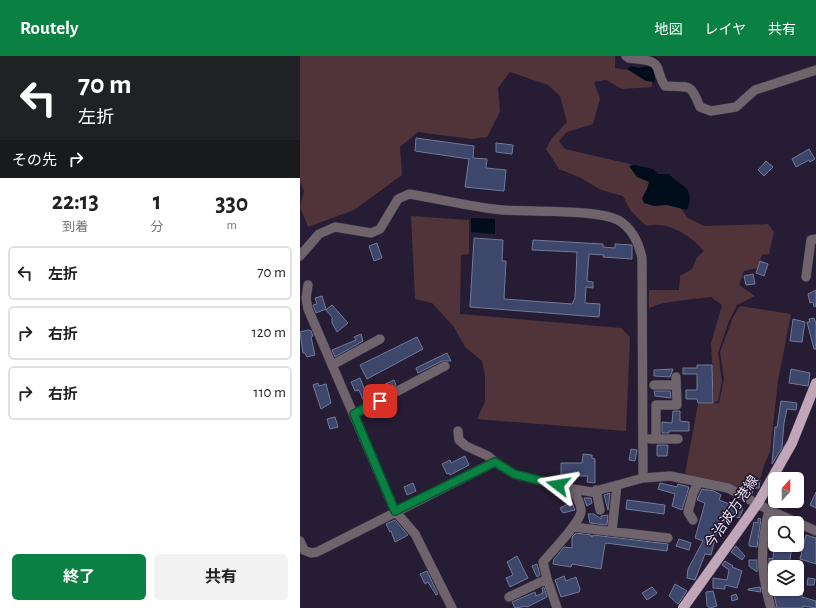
<!DOCTYPE html>
<html lang="ja">
<meta charset="utf-8">
<style>
body{margin:0;font-family:"Alegreya Sans","Noto Sans JP",sans-serif;background:#f2f2f2;color:#222;height:100vh;display:flex;flex-direction:column;font-size:15px;white-space:nowrap}
*{box-sizing:border-box;margin:0}
p{font-size:13px;color:#767676}
.icon{flex:none;width:22px;height:22px;fill:none;stroke:currentColor;stroke-width:2;stroke-linecap:round;stroke-linejoin:round}
.map{position:relative;flex:1;overflow:hidden}
.drawer{display:flex;flex-direction:column;background:#fff;width:300px}
.drawer>*{flex:none}
.guide{background:#202124;color:#fff;overflow:hidden}
.needle{width:26px;rotate:21deg}
.fabs{position:absolute;left:468px;top:416px;display:grid;gap:8px}
.fabs a{display:grid;place-items:center;width:36px;height:36px;border-radius:6px;background:#fff;box-shadow:0 1px 3px #0004;font-size:20px}
.pin{position:absolute;display:grid;place-items:center;width:34px;height:34px;color:#fff;margin:-17px;border-radius:8px;box-shadow:0 2px 6px #0006}
.me{position:absolute;width:44px;margin:-22px;rotate:284deg;stroke-linejoin:round;filter:drop-shadow(0 0 3px #0008)}
.turn{display:flex;align-items:center;gap:14px;height:84px;padding:0 12px;font-size:18px}
.turn .icon{width:52px;height:52px;stroke-width:2.5}
.turn b{display:block;font-size:28px;line-height:34px}
.then{display:flex;align-items:center;height:38px;padding:0 12px;background:#0003;gap:8px;font-size:15px}
.eta{display:flex;justify-content:space-evenly;align-items:center;height:68px;text-align:center}
.eta b{font-size:24px;font-weight:700;line-height:28px}
.primary-button{display:flex;gap:8px;margin-top:auto;padding:8px 12px}
.primary-button a{flex:1;height:46px;border-radius:6px;background:#0b8043;color:#fff;font-size:16px;font-weight:700;line-height:46px;text-align:center}
.primary-button a+a{background:#f2f2f2;color:#222}
ul{padding:0;list-style:none}
li{display:flex;align-items:center;gap:12px;height:54px;margin:0 8px 6px;padding:0 4px;border:2px solid #e0e0e0;border-radius:6px}
li div{flex:1}
li b{display:block;font-size:15px}
li em{font-style:normal}
header{display:flex;align-items:center;gap:24px;box-sizing:border-box;height:56px;padding:0 20px;background:#0b8043;color:#fff}
header strong{font-size:19px}
nav{display:flex;gap:22px;margin-inline-start:auto;font-size:14px}
main{display:flex;flex:1;min-height:0}
.map>svg:first-child{display:block}
.green{fill:#503439}
.water{fill:#000e1b}
.building{fill:#3d466b;stroke:#717a97}
.lines{fill:none;stroke-linecap:round;stroke-linejoin:round}
.minor-casing{stroke:#41384e;stroke-width:10}
.major-casing{stroke:#41384e;stroke-width:11}
.minor{stroke:#70646c;stroke-width:9}
.major{stroke:#c0a6b8;stroke-width:10}
.route-casing{stroke:#07532c;stroke-width:10}
.route{stroke:#0b8043;stroke-width:7}
.labels{text-anchor:middle;dominant-baseline:central;stroke-width:3;stroke-linejoin:round;paint-order:stroke}
.street-label{font-size:14px;fill:#e8e1f1;stroke:#1d1229}
</style>
<header>
<strong>Routely</strong>
<nav><a>地図</a><a>レイヤ</a><a>共有</a></nav>
</header>
<main>
<section class="drawer">
<div class="guide">
<div class="turn"><svg class="icon" aria-label="left" viewBox="0 0 24 24"><path d="M17 20v-9H6M10 6l-5 5 5 5"/></svg><div><b>70 m</b>左折</div></div>
<div class="then">その先<svg class="icon" aria-label="right" viewBox="0 0 24 24"><path d="M7 20v-9h11M14 6l5 5-5 5"/></svg></div>
</div>
<div class="eta">
<div><b>22:13</b><p>到着</p></div>
<div><b>1</b><p>分</p></div>
<div><b>330</b><p>m</p></div>
</div>
<ul>
<li><svg class="icon" aria-label="left" viewBox="0 0 24 24"><path d="M17 20v-9H6M10 6l-5 5 5 5"/></svg><div><b>左折</b></div><em>70 m</em></li>
<li><svg class="icon" aria-label="right" viewBox="0 0 24 24"><path d="M7 20v-9h11M14 6l5 5-5 5"/></svg><div><b>右折</b></div><em>120 m</em></li>
<li><svg class="icon" aria-label="right" viewBox="0 0 24 24"><path d="M7 20v-9h11M14 6l5 5-5 5"/></svg><div><b>右折</b></div><em>110 m</em></li>
</ul>
<div class="primary-button"><a>終了</a><a>共有</a></div>
</section>
<div class="map">
<svg width="516" height="552" viewBox="0 0 516 552">
<rect width="100%" height="100%" fill="#261c33"/>
<path class="green" d="M0,0H315V12L334,15L352,23V31L322,33L306,24L294,26L300,43L293,68L267,76L259,85L265,93L330,108L339,118L377,147L388,162L404,170L468,168L474,176L469,198L462,199L457,212L444,215L439,229L455,240L437,249L429,265L418,297L422,325L418,345L414,346L411,287L422,249L411,241C390,244 368,244 349,252V234H379L380,220L392,213L397,201L404,195C391,180 367,164 346,170L330,154L323,140L301,134L281,122L259,113L246,93L252,82L267,66L260,40L248,29L210,16L198,32L200,56L187,81L171,83L118,76L100,91L102,119L54,154L8,171L0,151L4,135L0,126Z
M111,160L169,164V198L161,199L160,258L321,272L330,281L326,375L177,363L185,346V320L182,305L165,291L154,271L132,247L115,243Z
M440,250L491,258L478,325L470,396L465,407L460,423L448,421L444,437L385,418L398,348L419,347L424,323L420,296L433,261Z"/>
<path class="water" d="M351,9L355,13V26L346,25L327,13L331,10L339,12Z
M335,109L353,113L358,118H369C382,132 396,130 387,154L367,149L354,150L344,147L342,142L347,133L349,126L337,121L329,110Z
M171,162L195,163V178L171,176Z"/>
<path class="building" d="M116,82L174,90L173,102L187,103L186,112L206,114L204,135L165,131L169,103L115,95Z
M196,87L213,89L212,98L196,96Z
M509,93L515,103L510,106L509,104L496,111L492,103Z
M466,105L473,111L464,120L458,114Z
M174,182L203,184L202,205H206L204,243L272,248L275,242L277,196L232,194L233,184L303,188V191L315,192V188L332,189V203L303,201L304,199L289,198L287,225L293,226V232L286,231L285,247L300,248L299,261L170,251Z
M77,187L82,202L74,205L69,190Z
M460,205L468,208L464,220L456,217Z
M453,218L455,228L446,229L444,220Z
M516,234V250L514,251L513,246L510,247L508,238Z
M22,240L26,253L16,257L13,249L17,248L15,242Z
M32,249L48,267L37,276L32,267V261L26,254Z
M514,262L516,268V293H514L507,266H510L509,263Z
M493,263L505,266L502,286L490,285Z
M8,274L11,275L13,280L11,281L15,299L7,301L5,297H3L0,276Z
M61,278L63,285L35,301L32,294L56,284L54,281Z
M117,281L123,293L67,323L60,309Z
M147,297L151,305H142L118,317L116,312Z
M397,309H412L413,347H398L397,343H386V334H397V318H383V312H397Z
M373,313L370,321L354,320V314Z
M491,313L510,317L508,330L489,327Z
M60,322L66,337L94,324L96,329L64,346L59,334L55,335L51,326Z
M18,327L19,330L26,328L31,347L21,353L13,329Z
M354,335H370L371,342L355,340Z
M481,345L497,347L496,354L487,353L484,367L482,392L472,408L475,371H477Z
M373,355H380V365L389,366V375H369V377H362V366L372,367Z
M35,361L38,371L30,373L27,363Z
M357,389H368L367,400H357Z
M331,393L337,394L335,405L329,404Z
M283,398L292,399V402L295,403V427L287,426L288,420H261V407H282Z
M165,400L169,409L150,419L149,417L147,418L142,408L150,404L151,407Z
M449,423L460,424L459,432H454L452,438L448,436Z
M113,427L116,435L107,439L104,431Z
M360,427L377,431L378,428L389,431L382,454L372,450L375,438L358,433Z
M402,433L414,435L421,439L419,444L443,453L439,462L427,457L422,473L418,471L411,499L405,498L395,524L387,522L388,513L403,485L395,482L405,447L397,444Z
M516,436V452L510,449Z
M310,437L308,454L304,439Z
M284,442H291L292,447L287,450Z
M327,444L365,449L364,458L326,453Z
M272,446L275,454L263,457L260,452Z
M288,458H294L301,463V460L308,459L307,469L290,467Z
M458,462L461,463L457,491L449,490V487L454,466L458,467Z
M95,464L108,479L95,486L91,475L90,476L86,468Z
M276,477L291,479L292,481L293,479L368,488L367,495L306,487L305,488L301,513L272,508L271,511L253,508L254,503L264,491L272,492V481Z
M506,479L516,482V508L500,503Z
M379,483L391,487L389,494L376,490Z
M474,489H492L489,511H469V502L473,503Z
M436,490L445,500L442,504L431,496Z
M217,500L228,522L210,531L206,522L213,519L207,506Z
M449,504H457V516L449,510Z
M425,505L433,510L432,511L442,515L437,532L425,529V533L413,532V522L427,524L429,514L422,509Z
M237,508L240,519L237,521L232,510Z
M127,515L138,538L136,539L128,526L125,528L120,518Z
M264,520L266,525L276,521L280,533L279,536L261,541L255,524Z
M508,522L515,523L514,529H507Z
M375,528L387,535L378,548L369,540Z
M475,529V533L503,534L502,541L516,545V552L503,550V552H477L472,530Z
M244,531L247,541L227,551L226,550L215,552L212,546L235,536L236,540L243,537L242,532Z
M352,531L357,537L347,544L342,537Z
M460,531L461,536L448,534V533Z
M413,535L417,550L410,552L407,550L406,536Z
M436,538L438,543L432,545L431,540Z"/>
<g class="lines">
<defs>
<path id="minor" d="M326,0L329,2C338,4 355,2 358,13C360,20 361,24 365,30C389,32 390,25 400,51L411,55L436,51L455,34L516,14
M0,200L19,178L35,171L71,177L80,173L98,143L109,138C140,143 171,151 203,154C230,156 296,153 318,164C332,172 339,188 342,202L343,422
M506,221L511,184L516,183
M8,229L6,242L8,253L95,455L115,478L152,552
M32,309L80,283
M354,329H376
M54,358L145,310
M158,375L159,384L166,390L188,400L195,406L214,418L273,433L292,436L343,422L370,420L428,432L469,454L516,475
M350,383H378
M356,383V349H377L376,321
M296,434L300,454
M469,454C460,491 460,515 471,552
M393,464L388,456L393,437L399,426
M273,471L368,482
M312,475L317,429
M0,485L4,494L11,497L17,496L195,406
M209,541L247,523
M257,552L247,523L243,506C252,495 279,468 281,456C282,449 276,440 273,433"/>
<path id="major" d="M383,552L458,447L492,387L516,327"/>
</defs>
<use href="#minor" class="minor-casing"/>
<use href="#major" class="major-casing"/>
<use href="#minor" class="minor"/>
<use href="#major" class="major"/>
</g>
<g class="lines">
<defs>
<path id="route" d="M80,345L54,358L95,455L195,406L214,418L258,429"/>
</defs>
<use href="#route" class="route-casing"/>
<use href="#route" class="route"/>
</g>
<g class="labels">
<g class="street-label">
<text transform="translate(432 456) rotate(-56)">今治波方港線</text>
</g>
</g>
</svg>
<div class="fabs">
<a><svg class="needle" viewBox="-14 -14 28 28"><path d="M0-13l5 13h-10z" fill="#e53935"/><path d="M0 13l5-13h-10z" fill="#767676"/></svg></a>
<a><svg class="icon" aria-label="search" viewBox="0 0 24 24"><circle cx="10" cy="10" r="6"/><path d="M15 15l6 6"/></svg></a>
<a><svg class="icon" aria-label="layers" viewBox="0 0 24 24"><path d="M12 4l9 5-9 5-9-5zM3 14l9 5 9-5"/></svg></a>
</div>
<div class="pin" style="left:80px;top:345px;background:#d93025"><svg class="icon" aria-label="arrive" viewBox="0 0 24 24"><path d="M6 21V4h12l-3 4 3 4H6"/></svg></div>
<svg class="me" style="left:258px;top:429px" viewBox="-20 -20 40 40"><path d="M0-17L14 15 0 8-14 15z" fill="#0b8043" stroke="#fff" stroke-width="4"/></svg>
</div>
</main>
